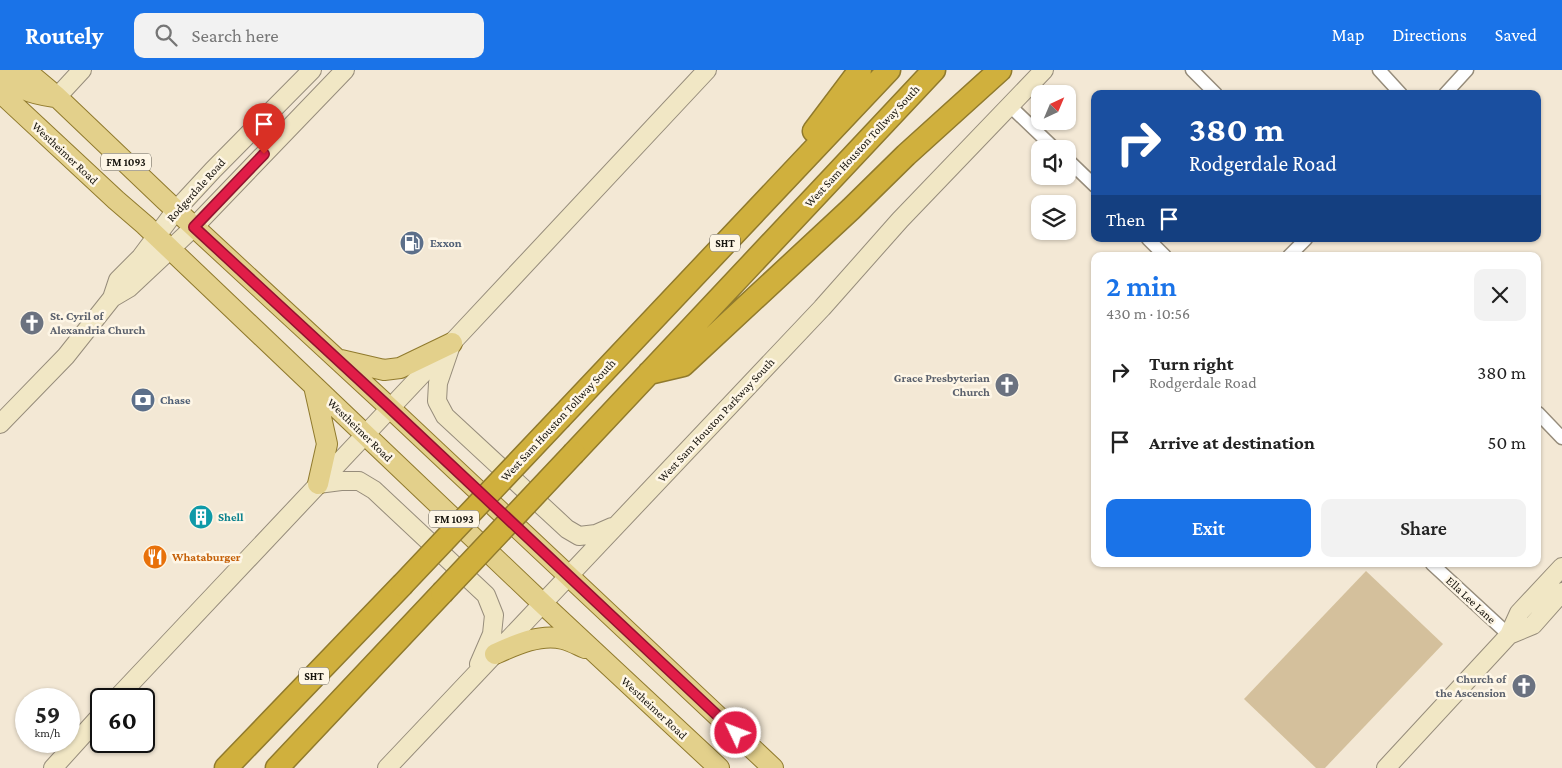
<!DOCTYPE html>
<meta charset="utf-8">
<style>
body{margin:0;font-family:"Crimson Pro",serif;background:#f2f2f2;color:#222;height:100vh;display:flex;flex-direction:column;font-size:19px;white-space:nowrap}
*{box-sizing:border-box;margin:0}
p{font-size:16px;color:#767676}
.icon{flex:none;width:28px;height:28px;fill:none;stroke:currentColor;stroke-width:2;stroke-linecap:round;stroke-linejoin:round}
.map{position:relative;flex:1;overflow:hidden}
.drawer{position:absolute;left:1091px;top:182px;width:450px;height:315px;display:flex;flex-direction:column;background:#fff;border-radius:10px;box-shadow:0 1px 4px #0004}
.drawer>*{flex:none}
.hud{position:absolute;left:1091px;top:20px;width:450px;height:152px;border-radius:10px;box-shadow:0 1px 4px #0004;background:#1a4fa0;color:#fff;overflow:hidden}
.needle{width:32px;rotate:44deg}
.fabs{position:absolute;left:1031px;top:15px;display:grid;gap:10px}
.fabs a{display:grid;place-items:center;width:45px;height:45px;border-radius:10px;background:#fff;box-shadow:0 1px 4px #0004;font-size:25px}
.speed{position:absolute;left:15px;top:618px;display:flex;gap:10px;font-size:25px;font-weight:700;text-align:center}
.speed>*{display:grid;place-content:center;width:65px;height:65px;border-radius:50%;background:#fff;box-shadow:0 1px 4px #0004;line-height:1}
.speed small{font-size:12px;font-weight:400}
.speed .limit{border:2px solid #111;border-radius:8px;background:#fff;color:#111}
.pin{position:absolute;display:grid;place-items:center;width:42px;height:42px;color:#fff;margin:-51px -21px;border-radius:50% 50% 50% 0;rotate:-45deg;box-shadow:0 0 5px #0007}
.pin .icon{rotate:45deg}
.me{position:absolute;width:55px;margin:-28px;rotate:313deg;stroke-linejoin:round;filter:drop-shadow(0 0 4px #0008)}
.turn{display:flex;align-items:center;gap:18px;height:105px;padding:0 15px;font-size:22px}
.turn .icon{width:65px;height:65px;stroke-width:2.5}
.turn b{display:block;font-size:35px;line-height:42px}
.then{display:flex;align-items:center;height:48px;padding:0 15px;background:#0003;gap:10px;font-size:19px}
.round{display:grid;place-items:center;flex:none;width:52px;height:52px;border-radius:10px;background:#f2f2f2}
.head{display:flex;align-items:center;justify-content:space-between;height:85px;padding:0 15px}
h1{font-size:30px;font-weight:600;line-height:38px;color:#1a73e8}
.button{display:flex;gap:10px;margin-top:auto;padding:10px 15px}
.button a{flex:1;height:58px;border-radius:10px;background:#1a73e8;color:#fff;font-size:20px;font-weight:600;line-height:58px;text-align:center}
.button a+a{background:#f2f2f2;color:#222}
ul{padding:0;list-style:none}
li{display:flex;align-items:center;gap:15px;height:70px;padding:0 15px}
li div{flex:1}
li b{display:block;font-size:19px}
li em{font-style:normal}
header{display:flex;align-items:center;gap:30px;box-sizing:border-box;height:70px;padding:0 25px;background:#1a73e8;color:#fff}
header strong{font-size:24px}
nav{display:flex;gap:28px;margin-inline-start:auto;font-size:18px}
.search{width:350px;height:45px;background:#f2f2f2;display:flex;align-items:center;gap:12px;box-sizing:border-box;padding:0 18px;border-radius:10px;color:#767676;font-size:19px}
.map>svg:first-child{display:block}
.garden{fill:#d4c09c}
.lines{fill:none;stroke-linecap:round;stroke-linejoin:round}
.street-casing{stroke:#968c7b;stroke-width:15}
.secondary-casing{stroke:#968c7b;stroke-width:20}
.primary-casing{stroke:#907a2d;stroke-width:22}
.highway-casing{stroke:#907a2d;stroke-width:25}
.street{stroke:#fff;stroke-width:12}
.secondary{stroke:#f1e7c5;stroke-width:18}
.primary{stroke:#e3d08b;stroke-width:20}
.highway{stroke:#d0b03d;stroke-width:22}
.highway-bridge-casing{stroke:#907a2d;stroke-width:25;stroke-linecap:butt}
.highway-bridge{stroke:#d0b03d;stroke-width:22}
.route-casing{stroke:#92132f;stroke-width:12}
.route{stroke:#e11d48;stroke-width:9}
.labels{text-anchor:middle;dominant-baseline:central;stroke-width:5;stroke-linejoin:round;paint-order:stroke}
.shield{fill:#fef6e6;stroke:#5d584f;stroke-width:1}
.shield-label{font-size:11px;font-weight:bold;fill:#18150e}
.street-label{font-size:12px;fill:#18150e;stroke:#fef6e6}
.service-label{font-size:12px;font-weight:bold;fill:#4e5e75;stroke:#fef6e6;text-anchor:start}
.worship-label{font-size:12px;font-weight:bold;fill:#5b616d;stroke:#fef6e6;text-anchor:end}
.culture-label{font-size:12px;font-weight:bold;fill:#0d838f;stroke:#fef6e6;text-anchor:start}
.food-label{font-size:12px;font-weight:bold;fill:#c56008;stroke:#fef6e6;text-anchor:start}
</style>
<header>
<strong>Routely</strong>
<div class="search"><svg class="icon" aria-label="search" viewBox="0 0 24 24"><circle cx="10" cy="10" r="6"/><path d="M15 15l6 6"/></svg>Search here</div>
<nav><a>Map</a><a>Directions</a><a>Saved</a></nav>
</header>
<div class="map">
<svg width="1562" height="698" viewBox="0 0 1562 698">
<rect width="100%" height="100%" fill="#f3e8d5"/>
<path class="garden" d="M1366,501L1443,574L1325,698H1316L1244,629Z"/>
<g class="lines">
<defs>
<path id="street" d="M1192,0L1216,24
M1379,0L1401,24
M1445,24L1467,0
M1010,36L1055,79
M1068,90L1095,116
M1148,169L1165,186
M1289,186L1306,169
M1538,343L1562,368
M1432,494L1509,565"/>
<path id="secondary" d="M57,27L82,0
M112,228L129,218L194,157L345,0
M450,278L438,313L437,331L445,346L567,459L579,466L596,464L612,457
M0,354L66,286L112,228L118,210L141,187L176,140L213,100L312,0
M318,414L341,411H359L374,420L486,525L494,545L492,564L479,594
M1509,565L1533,555L1562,522
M116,629L461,263L707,0
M53,698L101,645
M387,698L822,238L900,150L1044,0
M1386,698L1509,565L1519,543L1562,497"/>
<path id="primary" d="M1,0C22,20 26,23 55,27
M25,0L57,27L165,130L390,338L773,698
M0,22L116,130L145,155L543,534L719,698
M341,290L384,300L400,298L452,273
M314,316L327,374L318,414
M495,584C515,575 541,563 563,569C571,571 578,575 585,578"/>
<path id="highway" d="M814,61L860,0
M649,303L683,295L851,139L906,85L1000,0
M561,347L889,0
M574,383L934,0
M226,698L402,515
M277,698L442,523"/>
</defs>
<use href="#street" class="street-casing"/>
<use href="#secondary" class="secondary-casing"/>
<use href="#primary" class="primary-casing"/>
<use href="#highway" class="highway-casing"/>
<use href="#street" class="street"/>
<use href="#secondary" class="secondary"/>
<use href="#primary" class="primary"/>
<use href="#highway" class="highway"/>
<defs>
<path id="highway-bridge" d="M402,515L561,347
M442,523L574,383"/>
</defs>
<use href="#highway-bridge" class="highway-bridge-casing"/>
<use href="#highway-bridge" class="highway-bridge"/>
</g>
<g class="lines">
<defs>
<path id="route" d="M264,84L194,157L390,338L736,663"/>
</defs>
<use href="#route" class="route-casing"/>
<use href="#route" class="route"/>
</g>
<defs>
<symbol id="fuel-disc" viewBox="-11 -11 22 22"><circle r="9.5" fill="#5c6f8a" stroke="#fef6e6"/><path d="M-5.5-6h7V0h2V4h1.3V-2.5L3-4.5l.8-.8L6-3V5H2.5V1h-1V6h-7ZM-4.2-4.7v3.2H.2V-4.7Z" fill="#fff"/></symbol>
<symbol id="church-disc" viewBox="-11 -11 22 22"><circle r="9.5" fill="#6b7280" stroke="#fef6e6"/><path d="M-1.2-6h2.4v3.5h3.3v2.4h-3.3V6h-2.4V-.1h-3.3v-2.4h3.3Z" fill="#fff"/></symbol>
<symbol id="bank-disc" viewBox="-11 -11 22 22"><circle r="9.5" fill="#5c6f8a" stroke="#fef6e6"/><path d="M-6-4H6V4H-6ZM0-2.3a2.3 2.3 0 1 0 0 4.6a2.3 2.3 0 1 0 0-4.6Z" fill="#fff"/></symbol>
<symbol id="building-disc" viewBox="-11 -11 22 22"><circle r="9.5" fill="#0f9aa8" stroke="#fef6e6"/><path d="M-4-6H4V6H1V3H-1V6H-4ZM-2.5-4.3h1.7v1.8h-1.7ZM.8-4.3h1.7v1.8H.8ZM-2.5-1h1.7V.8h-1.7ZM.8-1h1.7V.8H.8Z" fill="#fff"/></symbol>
<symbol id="restaurant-disc" viewBox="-11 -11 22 22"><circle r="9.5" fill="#e8710a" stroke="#fef6e6"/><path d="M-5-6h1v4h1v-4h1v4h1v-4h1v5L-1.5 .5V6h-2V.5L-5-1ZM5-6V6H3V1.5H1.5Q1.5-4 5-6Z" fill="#fff"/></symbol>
</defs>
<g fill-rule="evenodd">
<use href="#fuel-disc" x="398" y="159" width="28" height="28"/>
<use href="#church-disc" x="18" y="239" width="28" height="28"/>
<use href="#church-disc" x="993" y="301" width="28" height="28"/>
<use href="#bank-disc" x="129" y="316" width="28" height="28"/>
<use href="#building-disc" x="187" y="433" width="28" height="28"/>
<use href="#restaurant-disc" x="141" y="473" width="28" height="28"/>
<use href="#church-disc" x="1510" y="602" width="28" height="28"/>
</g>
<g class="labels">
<g class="shield">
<rect x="101" y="83.5" width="50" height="17" rx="4"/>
<rect x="710" y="164.5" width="30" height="17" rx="4"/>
<rect x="429" y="440.5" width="50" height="17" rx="4"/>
<rect x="299" y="597.5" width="30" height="17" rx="4"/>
</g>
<g class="shield-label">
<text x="126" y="92">FM 1093</text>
<text x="725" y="173">SHT</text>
<text x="454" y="449">FM 1093</text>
<text x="314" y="606">SHT</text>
</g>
<g class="street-label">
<text transform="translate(862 76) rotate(-47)">West Sam Houston Tollway South</text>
<text transform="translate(65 83) rotate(43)">Westheimer Road</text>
<text transform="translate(196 120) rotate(-48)">Rodgerdale Road</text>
<text transform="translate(558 350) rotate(-47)">West Sam Houston Tollway South</text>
<text transform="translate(716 350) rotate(-47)">West Sam Houston Parkway South</text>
<text transform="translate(360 360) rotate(44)">Westheimer Road</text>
<text transform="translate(1471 530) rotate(43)">Ella Lee Lane</text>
<text transform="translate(654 638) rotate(43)">Westheimer Road</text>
</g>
<g class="service-label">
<text x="430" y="173">Exxon</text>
<text x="160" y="330">Chase</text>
</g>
<g class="worship-label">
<text x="50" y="246" text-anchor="start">St. Cyril of<tspan x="50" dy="14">Alexandria Church</tspan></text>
<text x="990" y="308">Grace Presbyterian<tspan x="990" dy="14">Church</tspan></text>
<text x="1506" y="609">Church of<tspan x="1506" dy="14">the Ascension</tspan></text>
</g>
<g class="culture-label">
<text x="218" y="447">Shell</text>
</g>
<g class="food-label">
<text x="172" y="487">Whataburger</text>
</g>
</g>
</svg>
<div class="fabs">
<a><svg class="needle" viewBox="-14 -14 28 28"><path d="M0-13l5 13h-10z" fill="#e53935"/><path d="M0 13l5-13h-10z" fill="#767676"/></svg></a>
<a><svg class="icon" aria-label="sound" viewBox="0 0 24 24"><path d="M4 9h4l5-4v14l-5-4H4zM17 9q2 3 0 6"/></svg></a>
<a><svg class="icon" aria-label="layers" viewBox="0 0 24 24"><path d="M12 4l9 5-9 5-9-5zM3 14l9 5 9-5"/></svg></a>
</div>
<div class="speed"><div>59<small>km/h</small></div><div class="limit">60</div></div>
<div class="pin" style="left:264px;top:84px;background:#d93025"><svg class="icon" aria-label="arrive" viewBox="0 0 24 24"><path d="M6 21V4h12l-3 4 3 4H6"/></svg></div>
<svg class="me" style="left:736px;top:663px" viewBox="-20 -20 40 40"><circle r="17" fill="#e11d48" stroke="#fff" stroke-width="3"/><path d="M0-11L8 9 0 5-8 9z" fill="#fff"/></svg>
<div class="hud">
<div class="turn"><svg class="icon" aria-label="right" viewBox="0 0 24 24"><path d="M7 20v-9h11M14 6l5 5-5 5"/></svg><div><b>380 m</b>Rodgerdale Road</div></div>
<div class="then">Then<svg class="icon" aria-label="arrive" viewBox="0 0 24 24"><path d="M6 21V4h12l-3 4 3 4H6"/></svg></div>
</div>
<section class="drawer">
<div class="head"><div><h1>2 min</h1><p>430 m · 10:56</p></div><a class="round"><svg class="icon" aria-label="close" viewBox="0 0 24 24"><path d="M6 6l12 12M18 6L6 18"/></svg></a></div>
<ul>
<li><svg class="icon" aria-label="right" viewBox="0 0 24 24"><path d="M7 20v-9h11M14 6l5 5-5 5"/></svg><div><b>Turn right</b><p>Rodgerdale Road</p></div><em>380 m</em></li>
<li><svg class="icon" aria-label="arrive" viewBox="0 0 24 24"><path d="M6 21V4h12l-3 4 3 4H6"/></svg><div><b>Arrive at destination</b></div><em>50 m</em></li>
</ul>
<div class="button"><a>Exit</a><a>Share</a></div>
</section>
</div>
